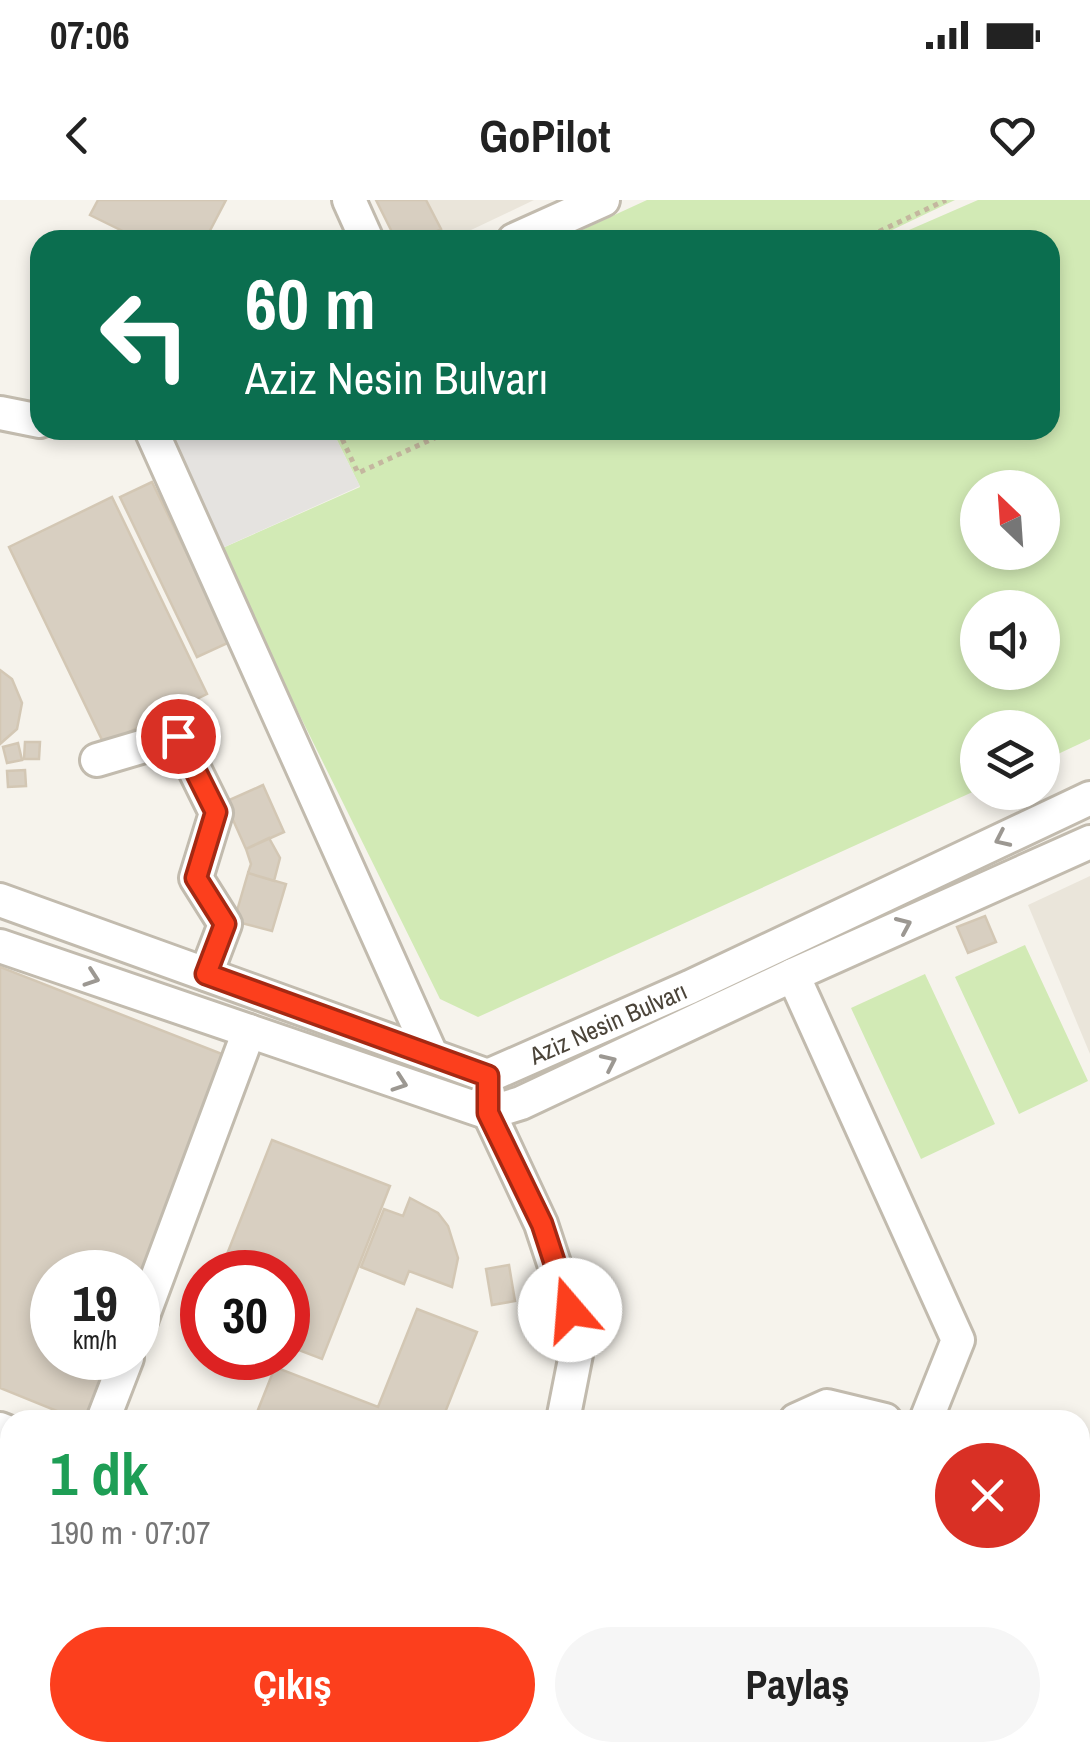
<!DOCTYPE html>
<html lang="tr">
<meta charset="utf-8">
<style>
body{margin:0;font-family:"Archivo Narrow",sans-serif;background:#f6f6f6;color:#222;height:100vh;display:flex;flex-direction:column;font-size:38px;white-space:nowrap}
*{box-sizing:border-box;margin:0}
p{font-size:32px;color:#767676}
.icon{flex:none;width:55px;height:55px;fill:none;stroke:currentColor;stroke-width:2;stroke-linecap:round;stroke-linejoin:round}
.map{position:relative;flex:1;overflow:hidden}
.sheet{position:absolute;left:0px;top:1210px;width:1090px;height:352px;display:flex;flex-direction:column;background:#fff;border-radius:30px 30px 0 0;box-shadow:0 5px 15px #0003}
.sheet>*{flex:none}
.top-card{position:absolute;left:30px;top:30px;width:1030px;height:210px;border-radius:30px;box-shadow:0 5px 15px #0003;background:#0b6e4f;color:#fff;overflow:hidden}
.needle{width:65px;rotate:335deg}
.fabs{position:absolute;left:960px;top:270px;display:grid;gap:20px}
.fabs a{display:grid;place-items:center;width:100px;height:100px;border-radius:50%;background:#fff;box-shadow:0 5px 15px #0003;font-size:50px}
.speed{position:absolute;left:30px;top:1050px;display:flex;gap:20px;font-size:50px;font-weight:700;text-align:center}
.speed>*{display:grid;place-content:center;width:130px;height:130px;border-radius:50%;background:#fff;box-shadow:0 5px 15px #0003;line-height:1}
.speed small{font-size:25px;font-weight:400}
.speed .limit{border:15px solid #d22;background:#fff;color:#111}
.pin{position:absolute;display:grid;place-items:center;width:85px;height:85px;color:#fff;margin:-42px;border:5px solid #fff;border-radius:50%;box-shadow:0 2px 10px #0007}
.me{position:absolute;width:110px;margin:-55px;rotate:342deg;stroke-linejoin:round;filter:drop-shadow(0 0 8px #0008)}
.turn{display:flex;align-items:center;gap:35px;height:210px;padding:0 50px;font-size:45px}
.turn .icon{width:130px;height:130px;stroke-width:2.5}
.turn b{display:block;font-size:70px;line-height:85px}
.round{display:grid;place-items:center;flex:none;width:105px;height:105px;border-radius:52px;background:#f6f6f6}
.overview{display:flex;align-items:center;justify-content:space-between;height:170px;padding:0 50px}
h1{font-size:60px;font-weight:700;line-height:75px;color:#1e9e55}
.cta{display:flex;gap:20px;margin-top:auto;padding:20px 50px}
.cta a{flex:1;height:115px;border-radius:60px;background:#fc3f1d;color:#fff;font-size:40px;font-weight:700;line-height:115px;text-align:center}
.cta a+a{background:#f6f6f6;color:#222}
.status{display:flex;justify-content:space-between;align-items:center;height:70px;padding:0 50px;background:#fff;direction:ltr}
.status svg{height:28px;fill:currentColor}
header{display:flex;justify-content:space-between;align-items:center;height:130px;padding:0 50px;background:#fff;font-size:45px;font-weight:700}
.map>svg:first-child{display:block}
.residential{fill:#eae5da}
.green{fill:#d2eab5;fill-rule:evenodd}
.parking{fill:#e5e3e0}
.building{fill:#d8cfc1;stroke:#d3c7b4;stroke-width:2.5}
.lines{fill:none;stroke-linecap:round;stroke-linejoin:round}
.minor-casing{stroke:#c2bbae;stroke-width:38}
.path{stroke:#c4b79f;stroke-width:5;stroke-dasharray:5 5;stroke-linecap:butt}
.minor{stroke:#fff;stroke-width:32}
.oneway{stroke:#9c9892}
.route-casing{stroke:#a42913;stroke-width:25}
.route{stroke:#fc3f1d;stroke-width:18}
.labels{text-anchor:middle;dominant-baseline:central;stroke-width:10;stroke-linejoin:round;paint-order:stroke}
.street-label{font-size:25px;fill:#4b4439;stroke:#fff}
</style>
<div class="status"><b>07:06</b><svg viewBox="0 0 49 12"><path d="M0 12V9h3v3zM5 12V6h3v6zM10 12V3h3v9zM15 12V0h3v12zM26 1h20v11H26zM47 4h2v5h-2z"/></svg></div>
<header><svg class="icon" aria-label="back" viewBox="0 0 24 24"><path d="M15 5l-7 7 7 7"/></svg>GoPilot<svg class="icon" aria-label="heart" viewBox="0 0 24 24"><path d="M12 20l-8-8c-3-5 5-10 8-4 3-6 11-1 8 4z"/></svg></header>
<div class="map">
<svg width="1090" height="1561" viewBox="0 0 1090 1561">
<rect width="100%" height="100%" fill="#f6f3ec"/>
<path class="residential" d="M382,0H534L450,40H400Z
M1090,676V854L1028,705Z"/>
<path class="green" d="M647,0H955L871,40H560Z
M978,0H1090V539L1043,561L1042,528H978L977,590L478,817L440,799L218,350L360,287L332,230H1050V40H886ZM978,288H1042V352H978ZM978,408H1042V472H978Z
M1025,745L1088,881L1019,914L955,777Z
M925,774L995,924L921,959L851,808Z"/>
<path class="parking" d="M164,230H332L360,286L218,350Z"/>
<path class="building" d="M98,0H226L205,40H141L90,15Z
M376,0H426L441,29L419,40H396Z
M152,282L230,442L197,457L120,297Z
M112,297L207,494L104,544L9,347Z
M0,470L12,479L22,503L17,529L0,544Z
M25,542H40L39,559H24Z
M18,543L22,560L7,563L3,547Z
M25,570L26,586L8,587L7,571Z
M263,585L284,632L246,649L225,602Z
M269,638L280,658L274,681L248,673L251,664L246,649Z
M248,673L286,684L272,731L234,721Z
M985,716L996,742L968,753L957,727Z
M0,767L227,856L138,1092V1072H52V1158H113L89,1220H79L0,1188Z
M272,940L390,986L322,1159L288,1146V1072H220Z
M410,998L438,1013L448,1026L458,1058L452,1087L409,1071L404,1084L361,1067L384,1009L403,1016Z
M509,1065L515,1101L492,1105L486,1069Z
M417,1109L477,1132L442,1220H254L275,1167L378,1207Z"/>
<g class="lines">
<defs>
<g id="minor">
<path d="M349,0L367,40"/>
<path d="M514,40L603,0"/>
<path d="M0,213L40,221"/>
<path d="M151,230L431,854"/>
<path d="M97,560L178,536L216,613L196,678L225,724L206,774"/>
<path id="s1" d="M0,700L488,876L690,787L1090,598"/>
<path d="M0,746L489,913L488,893"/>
<path d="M793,775L958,1140L926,1220"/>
<path d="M138,1129L249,831"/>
<path d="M103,1220L127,1158"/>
<path d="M563,1220L579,1139L541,1024L489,913L521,903L793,775L1090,642"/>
<path d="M796,1220L827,1206L885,1220"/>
<path d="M0,1229L10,1233"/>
<path d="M0,1300L10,1304"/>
<path d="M1080,1433L1090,1437"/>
<path d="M439,1561L443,1552"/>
</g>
</defs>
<use href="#minor" class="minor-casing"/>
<path class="path" d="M861,40L946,0
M338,230L358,273L452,230
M1080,1543L1090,1553
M890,1552L913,1561
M964,1561L966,1552"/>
<use href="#minor" class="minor"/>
</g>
<defs><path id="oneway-chevron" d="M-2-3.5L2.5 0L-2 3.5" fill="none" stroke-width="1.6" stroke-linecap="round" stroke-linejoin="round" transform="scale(2.5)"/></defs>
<g class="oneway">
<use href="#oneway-chevron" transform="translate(1002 639) rotate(155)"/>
<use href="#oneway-chevron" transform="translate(904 725) rotate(-24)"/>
<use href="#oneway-chevron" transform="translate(92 778) rotate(19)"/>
<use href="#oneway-chevron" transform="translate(609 862) rotate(-25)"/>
<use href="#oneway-chevron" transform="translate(400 883) rotate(19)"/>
</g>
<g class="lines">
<defs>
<path id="route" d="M178,536L216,612L196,678L225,724L206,774L488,876V913L542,1024L570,1110"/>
</defs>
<use href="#route" class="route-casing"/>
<use href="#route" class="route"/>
</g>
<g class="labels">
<g class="street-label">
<text stroke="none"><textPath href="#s1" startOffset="650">Aziz Nesin Bulvarı</textPath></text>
</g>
</g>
</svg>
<div class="fabs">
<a><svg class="needle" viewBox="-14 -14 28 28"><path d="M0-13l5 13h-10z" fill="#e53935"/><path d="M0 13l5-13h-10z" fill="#767676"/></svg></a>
<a><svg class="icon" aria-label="sound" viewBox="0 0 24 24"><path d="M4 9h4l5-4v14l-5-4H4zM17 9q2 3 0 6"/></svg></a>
<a><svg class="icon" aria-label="layers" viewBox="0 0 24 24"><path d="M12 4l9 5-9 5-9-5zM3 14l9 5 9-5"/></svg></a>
</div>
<div class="speed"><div>19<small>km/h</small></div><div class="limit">30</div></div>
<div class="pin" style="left:178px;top:536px;background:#d93025"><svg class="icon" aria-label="arrive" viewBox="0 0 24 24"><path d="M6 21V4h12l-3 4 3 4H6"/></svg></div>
<svg class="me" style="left:570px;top:1110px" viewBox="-20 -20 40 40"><circle r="19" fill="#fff"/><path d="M0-13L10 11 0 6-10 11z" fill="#fc3f1d"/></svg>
<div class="top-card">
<div class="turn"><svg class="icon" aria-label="left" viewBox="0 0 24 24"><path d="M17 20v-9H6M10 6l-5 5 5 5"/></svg><div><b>60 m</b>Aziz Nesin Bulvarı</div></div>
</div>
<section class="sheet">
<div class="overview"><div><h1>1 dk</h1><p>190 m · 07:07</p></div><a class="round" style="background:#d93025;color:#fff"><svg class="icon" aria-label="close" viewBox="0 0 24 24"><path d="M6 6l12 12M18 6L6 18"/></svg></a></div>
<div class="cta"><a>Çıkış</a><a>Paylaş</a></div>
</section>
</div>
